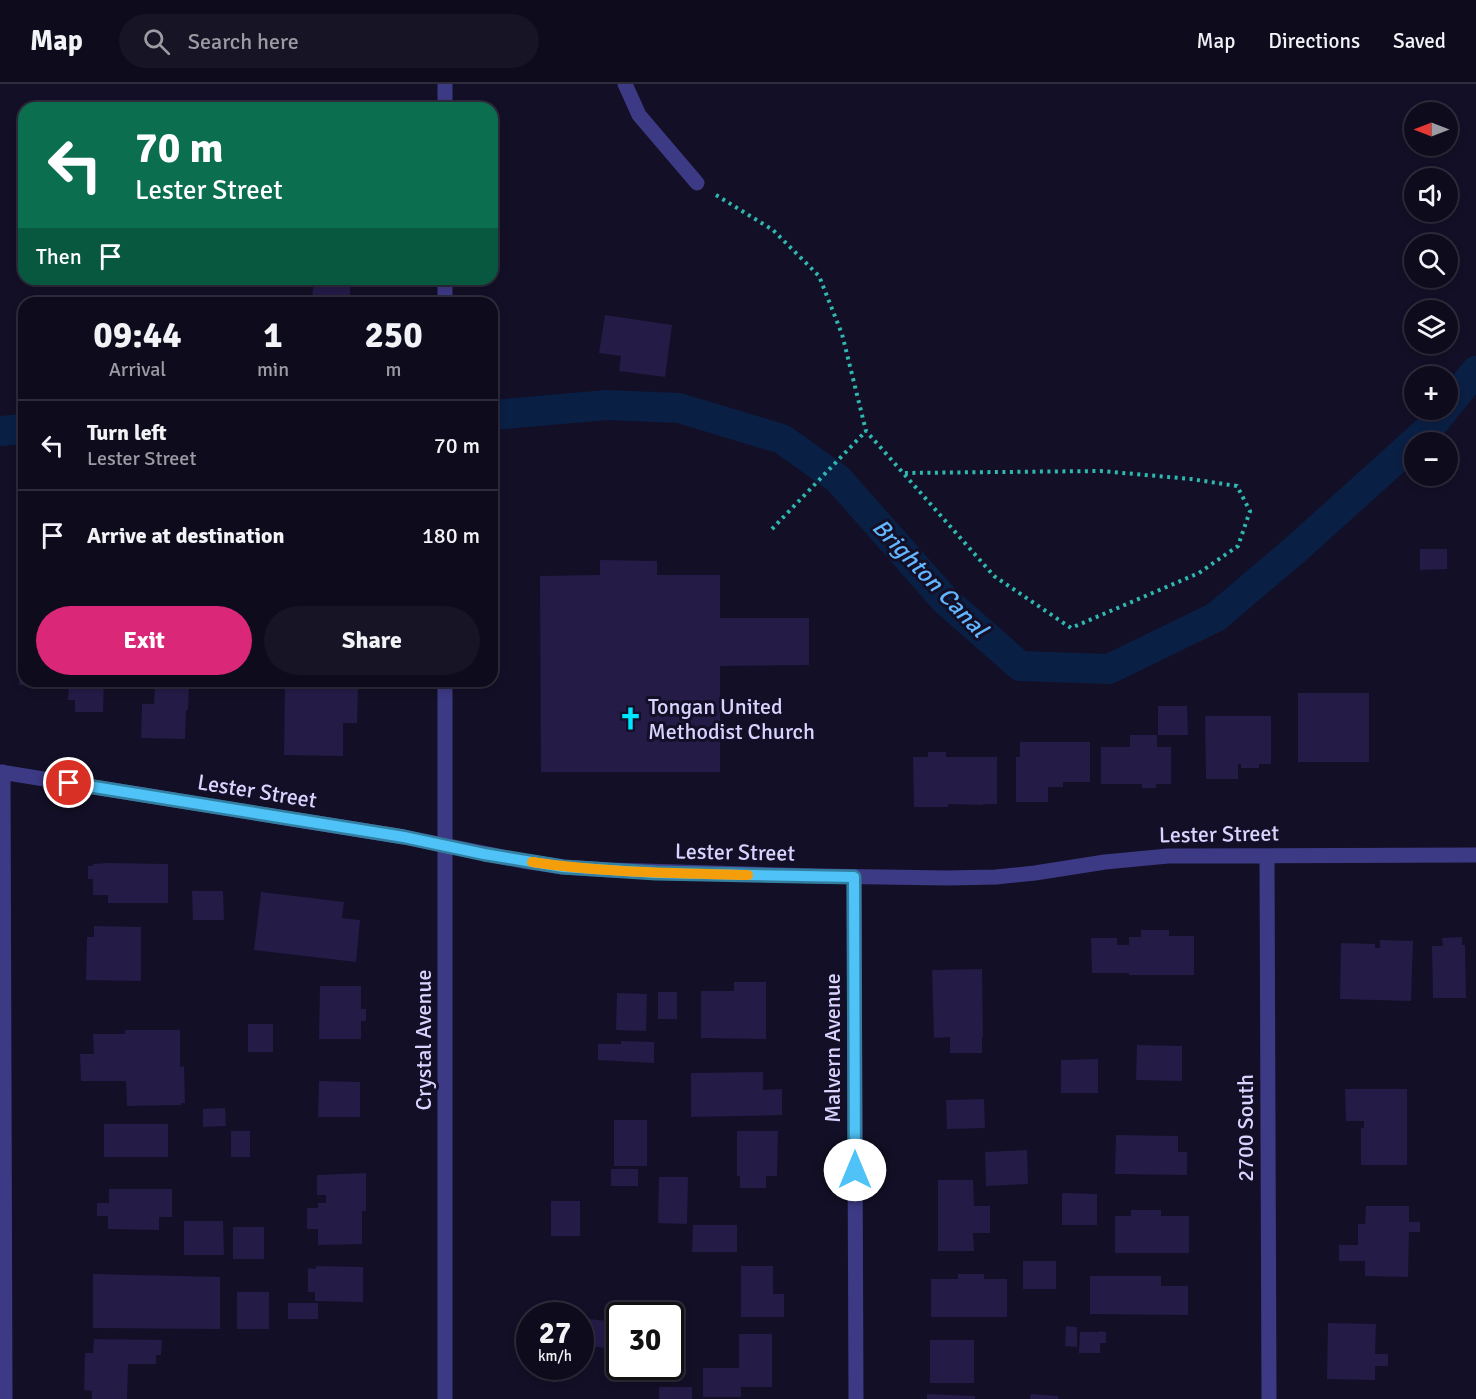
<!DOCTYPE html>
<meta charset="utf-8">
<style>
body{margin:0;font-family:Signika,sans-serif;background:#171425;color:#f1f3f6;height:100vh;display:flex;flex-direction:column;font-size:22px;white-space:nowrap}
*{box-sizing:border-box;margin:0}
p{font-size:20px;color:#9b9ba3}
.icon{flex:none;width:33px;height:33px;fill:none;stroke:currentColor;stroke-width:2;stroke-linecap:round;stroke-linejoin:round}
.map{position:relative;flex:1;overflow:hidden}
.sheet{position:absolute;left:18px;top:213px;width:480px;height:390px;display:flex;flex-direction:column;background:#0e0b1c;border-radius:18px;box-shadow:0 3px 9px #0003,0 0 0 2px #2e2b3b}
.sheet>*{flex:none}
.top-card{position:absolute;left:18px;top:18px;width:480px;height:183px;border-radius:18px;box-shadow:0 3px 9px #0003,0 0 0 2px #2e2b3b;background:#0b6e4f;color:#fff;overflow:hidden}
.needle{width:39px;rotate:270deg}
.tools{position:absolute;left:1404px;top:18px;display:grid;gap:12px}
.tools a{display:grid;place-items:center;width:54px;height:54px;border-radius:50%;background:#0e0b1c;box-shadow:0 3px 9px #0003,0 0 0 2px #2e2b3b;font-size:30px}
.speed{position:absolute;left:516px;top:1218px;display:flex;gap:12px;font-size:30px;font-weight:700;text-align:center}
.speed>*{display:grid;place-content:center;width:78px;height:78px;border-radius:50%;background:#0e0b1c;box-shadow:0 3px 9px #0003,0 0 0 2px #2e2b3b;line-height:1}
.speed small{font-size:15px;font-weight:400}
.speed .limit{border:3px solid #111;border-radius:9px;background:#fff;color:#111}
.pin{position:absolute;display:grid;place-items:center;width:51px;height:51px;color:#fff;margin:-26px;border:3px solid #fff;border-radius:50%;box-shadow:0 2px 6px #0007}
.me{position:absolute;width:66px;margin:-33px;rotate:0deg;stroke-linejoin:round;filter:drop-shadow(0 0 4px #0008)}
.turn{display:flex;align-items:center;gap:21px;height:126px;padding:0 18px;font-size:27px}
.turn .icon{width:78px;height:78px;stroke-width:2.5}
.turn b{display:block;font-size:42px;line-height:51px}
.then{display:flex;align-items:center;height:57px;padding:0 18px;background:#0003;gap:12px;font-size:22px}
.eta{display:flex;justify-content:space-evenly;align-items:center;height:102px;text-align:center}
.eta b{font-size:36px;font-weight:700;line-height:42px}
.action{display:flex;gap:12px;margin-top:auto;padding:12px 18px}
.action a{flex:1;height:69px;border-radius:36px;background:#db2777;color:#fff;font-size:24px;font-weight:700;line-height:69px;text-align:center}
.action a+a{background:#171425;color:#f1f3f6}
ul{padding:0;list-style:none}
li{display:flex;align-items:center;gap:18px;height:90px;padding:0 18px;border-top:2px solid #2e2b3b}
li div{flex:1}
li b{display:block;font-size:22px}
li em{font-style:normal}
header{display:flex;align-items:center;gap:36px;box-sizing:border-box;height:84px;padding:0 30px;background:#0e0b1c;border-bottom:2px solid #2e2b3b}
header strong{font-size:28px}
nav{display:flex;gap:33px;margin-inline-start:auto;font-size:21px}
.search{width:420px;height:54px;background:#171425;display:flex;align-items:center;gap:15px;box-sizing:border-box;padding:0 21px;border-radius:33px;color:#9b9ba3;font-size:22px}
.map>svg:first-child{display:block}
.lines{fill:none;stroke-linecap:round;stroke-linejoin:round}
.canal{stroke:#0a1f44;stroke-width:30}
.building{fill:#241b47}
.path{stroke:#2fb8b0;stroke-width:4;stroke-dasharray:3 4.5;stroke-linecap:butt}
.service{stroke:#3d3a85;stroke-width:15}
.minor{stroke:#3d3a85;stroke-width:15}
.route-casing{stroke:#337fa1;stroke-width:15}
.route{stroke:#4fc3f7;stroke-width:10}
.slow{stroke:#f59e0b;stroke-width:10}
.labels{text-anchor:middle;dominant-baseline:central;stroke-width:6;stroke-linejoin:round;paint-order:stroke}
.poi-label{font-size:22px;fill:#d9d4ff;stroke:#130f26;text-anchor:start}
.street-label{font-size:22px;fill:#d9d4ff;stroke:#130f26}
.water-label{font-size:24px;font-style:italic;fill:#62b6ff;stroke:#130f26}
</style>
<header>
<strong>Map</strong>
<div class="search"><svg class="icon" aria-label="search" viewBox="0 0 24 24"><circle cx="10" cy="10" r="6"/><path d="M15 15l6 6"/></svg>Search here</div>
<nav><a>Map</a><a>Directions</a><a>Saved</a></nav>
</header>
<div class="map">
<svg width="1476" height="1315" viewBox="0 0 1476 1315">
<rect width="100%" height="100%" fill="#130f26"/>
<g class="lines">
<path class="canal" d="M1448,321L1476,287
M492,331L607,321L679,324L782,355L838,395L945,516L1020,582L1109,585L1216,533L1296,465L1427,347L1444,326
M0,347L24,345"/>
</g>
<path class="building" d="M313,203H350V219H312Z
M605,231L672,241L665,293L619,287L621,272L599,269Z
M1420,465H1447V485L1420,486Z
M600,476L657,477V491H720V534H809V581L720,582V688H541L540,492L600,491Z
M19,552H24V597H65V602H28V601H19Z
M69,597H104L103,628H75V616H68Z
M165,597H179V601H189L188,626H186L185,655L141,654L142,620H154L155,603H164Z
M285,599H343V603H358L357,639H343V672L284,671Z
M1298,609H1369V678H1298Z
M1158,622H1187L1188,651H1158Z
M1205,632H1271V680H1259V684H1241V680H1238V695H1206Z
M1130,651H1157V663H1171V700H1156V704H1142V700H1101V663H1130Z
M1020,658H1090V698H1063V703H1048V718H1016V673H1020Z
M928,668H946V673H997V720H983V721L948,720V723H914L913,673H928Z
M108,779L168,780V819H108V811H93V795H88V782H93V780Z
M192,807H223L224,836H193Z
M261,808L344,818L342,834L360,836L356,878L254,866Z
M94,842L141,843V897L86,896L87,853H94Z
M1141,846H1169V852H1194V891H1129V889H1092L1091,854H1117V861H1129V853H1141Z
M1462,853V861H1465L1466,914H1433L1432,862H1443L1442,854Z
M1380,856L1413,857L1411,917L1340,915L1341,859L1375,860V864H1380Z
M982,885L983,953H982V969H950V953L934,954L932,886Z
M734,898H766V955L701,954V907H734Z
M320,902H361V925H366V937H361V955H319Z
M658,908H677V935H658Z
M617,909L647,910L646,947L616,946Z
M248,940H273V968H248Z
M125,946H180V983L184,982L185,1019H181V1021L127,1022L126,997H81L80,970H94L93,950H125Z
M621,957L654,958V979L598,976V960H621Z
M1137,961L1182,962V997L1136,996Z
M1098,975V1009H1061V976Z
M763,988V1006L782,1005V1031L691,1033V989Z
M319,997L360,998V1033H318Z
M1345,1005H1407V1081H1361V1044H1364V1037H1346Z
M984,1015L985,1044L947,1045L946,1016Z
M225,1024L226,1042L203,1043V1025Z
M614,1036H647V1082H614Z
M104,1040H168V1073H104Z
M231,1047H250V1073H231Z
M737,1047H778L777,1092H766V1104H740V1092H737Z
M1116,1051L1178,1052V1068H1187V1091L1115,1090Z
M1027,1066L1028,1100L986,1102L985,1068Z
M611,1085H638V1102H611Z
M366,1089V1127H362V1160L318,1161V1145H307V1124H318V1119H326V1111H317V1091Z
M659,1093H688L687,1140L658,1139Z
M938,1096H973L974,1122H990V1149H973L974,1167H938Z
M109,1105H172V1133H159V1146L108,1145V1132H97V1119H109Z
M1062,1109L1097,1110V1141H1062Z
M551,1117H580V1152H551Z
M1366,1122H1409V1138H1420V1148H1409L1408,1193L1365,1192V1177H1339V1161H1358V1140H1365Z
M1131,1126H1161V1132H1189V1169H1115V1132H1131Z
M184,1137H223L224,1171H184Z
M693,1141H737V1168H692Z
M233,1143H264V1175H233Z
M1023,1177H1056V1205H1023Z
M316,1182L363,1183V1218L315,1217V1208H308V1184L316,1185Z
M741,1182H773V1210H784V1233H741Z
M93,1190L220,1193V1245L93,1244Z
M958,1190H984V1195H1007V1233H931V1195H958Z
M1090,1192H1161V1202H1188V1231L1090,1230Z
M237,1208H269V1245H237Z
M288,1219H318V1235H288Z
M580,1234L608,1237L605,1264L580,1261Z
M1328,1239L1376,1240L1375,1270H1388V1282H1375V1296L1327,1295Z
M1066,1242L1077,1243V1263L1065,1262Z
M1099,1247L1106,1248V1259H1100V1269H1079L1080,1248H1099Z
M739,1250H772V1303H741V1313H703V1284H739Z
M94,1255L162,1256L161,1271H156V1280H128L127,1315H92V1307L84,1306L85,1269H93Z
M930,1256H974V1299H930Z
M659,1303H692V1315H659Z
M927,1310L975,1312V1315H927Z
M1031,1310L1058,1312V1315H1030Z"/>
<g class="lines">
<path class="path" d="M716,111L773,146L819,192L842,250L866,347L994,492L1071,544L1199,489L1238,462L1250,427L1237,402L1191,395L1101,387L903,389
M772,445L866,347"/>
<path class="service" d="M625,0L639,31L697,99"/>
<path class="minor" d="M445,0V24
M445,195V219
M445,597V1315
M0,688L404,753L523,777L563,783L610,786L817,792L948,794L996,793L1035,789L1105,778L1168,772L1476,771
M3,688L5,1315
M1267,772L1269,1315
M854,793L856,1315"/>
</g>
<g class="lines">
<defs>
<path id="route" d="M69,699L404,753L484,770L563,783L656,789L854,793L855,1086"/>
</defs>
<use href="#route" class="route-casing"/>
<use href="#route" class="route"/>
<path class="slow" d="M532,778C604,789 676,789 748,791"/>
</g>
<defs>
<symbol id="church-bare" viewBox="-9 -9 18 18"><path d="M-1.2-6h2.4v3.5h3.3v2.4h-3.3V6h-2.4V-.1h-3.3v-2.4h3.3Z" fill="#00e5ff" stroke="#130f26" stroke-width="2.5" paint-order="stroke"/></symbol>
</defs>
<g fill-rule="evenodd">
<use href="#church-bare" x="614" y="618" width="33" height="33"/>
</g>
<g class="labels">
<g class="poi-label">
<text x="648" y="622">Tongan United<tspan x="648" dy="25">Methodist Church</tspan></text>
</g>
<g class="street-label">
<text transform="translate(257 707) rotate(9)">Lester Street</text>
<text transform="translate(1219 750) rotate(-1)">Lester Street</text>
<text transform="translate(735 768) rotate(1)">Lester Street</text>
<text transform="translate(423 956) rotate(-90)">Crystal Avenue</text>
<text transform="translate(832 964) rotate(-90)">Malvern Avenue</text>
<text transform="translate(1245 1044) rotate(-90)">2700 South</text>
</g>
<g class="water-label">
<text transform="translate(930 494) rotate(46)">Brighton Canal</text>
</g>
</g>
</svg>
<div class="tools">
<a><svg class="needle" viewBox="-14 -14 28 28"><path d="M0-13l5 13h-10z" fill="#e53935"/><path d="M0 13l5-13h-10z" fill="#9b9ba3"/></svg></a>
<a><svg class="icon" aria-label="sound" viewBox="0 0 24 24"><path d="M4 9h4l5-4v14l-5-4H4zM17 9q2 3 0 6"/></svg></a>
<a><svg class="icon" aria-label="search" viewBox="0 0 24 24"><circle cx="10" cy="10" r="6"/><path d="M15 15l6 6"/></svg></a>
<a><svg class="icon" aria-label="layers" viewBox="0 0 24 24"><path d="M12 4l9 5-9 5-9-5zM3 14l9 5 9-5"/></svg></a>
<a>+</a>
<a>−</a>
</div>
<div class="speed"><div>27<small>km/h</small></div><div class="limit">30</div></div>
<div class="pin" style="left:69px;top:699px;background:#d93025"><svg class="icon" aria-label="arrive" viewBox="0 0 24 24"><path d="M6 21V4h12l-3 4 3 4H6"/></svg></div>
<svg class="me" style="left:855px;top:1086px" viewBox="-20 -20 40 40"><circle r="19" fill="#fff"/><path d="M0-13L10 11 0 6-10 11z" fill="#4fc3f7"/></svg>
<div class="top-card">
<div class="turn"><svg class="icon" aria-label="left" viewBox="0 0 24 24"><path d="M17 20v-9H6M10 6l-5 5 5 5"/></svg><div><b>70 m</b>Lester Street</div></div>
<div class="then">Then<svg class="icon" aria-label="arrive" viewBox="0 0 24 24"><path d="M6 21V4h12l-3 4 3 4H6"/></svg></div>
</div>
<section class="sheet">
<div class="eta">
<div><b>09:44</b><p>Arrival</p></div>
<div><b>1</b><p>min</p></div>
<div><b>250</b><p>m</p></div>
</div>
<ul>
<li><svg class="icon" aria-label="left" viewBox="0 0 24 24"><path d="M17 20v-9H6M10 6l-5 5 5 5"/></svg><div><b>Turn left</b><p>Lester Street</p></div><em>70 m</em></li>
<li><svg class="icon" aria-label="arrive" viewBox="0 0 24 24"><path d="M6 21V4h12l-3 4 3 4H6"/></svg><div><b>Arrive at destination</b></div><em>180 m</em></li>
</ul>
<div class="action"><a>Exit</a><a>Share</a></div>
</section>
</div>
